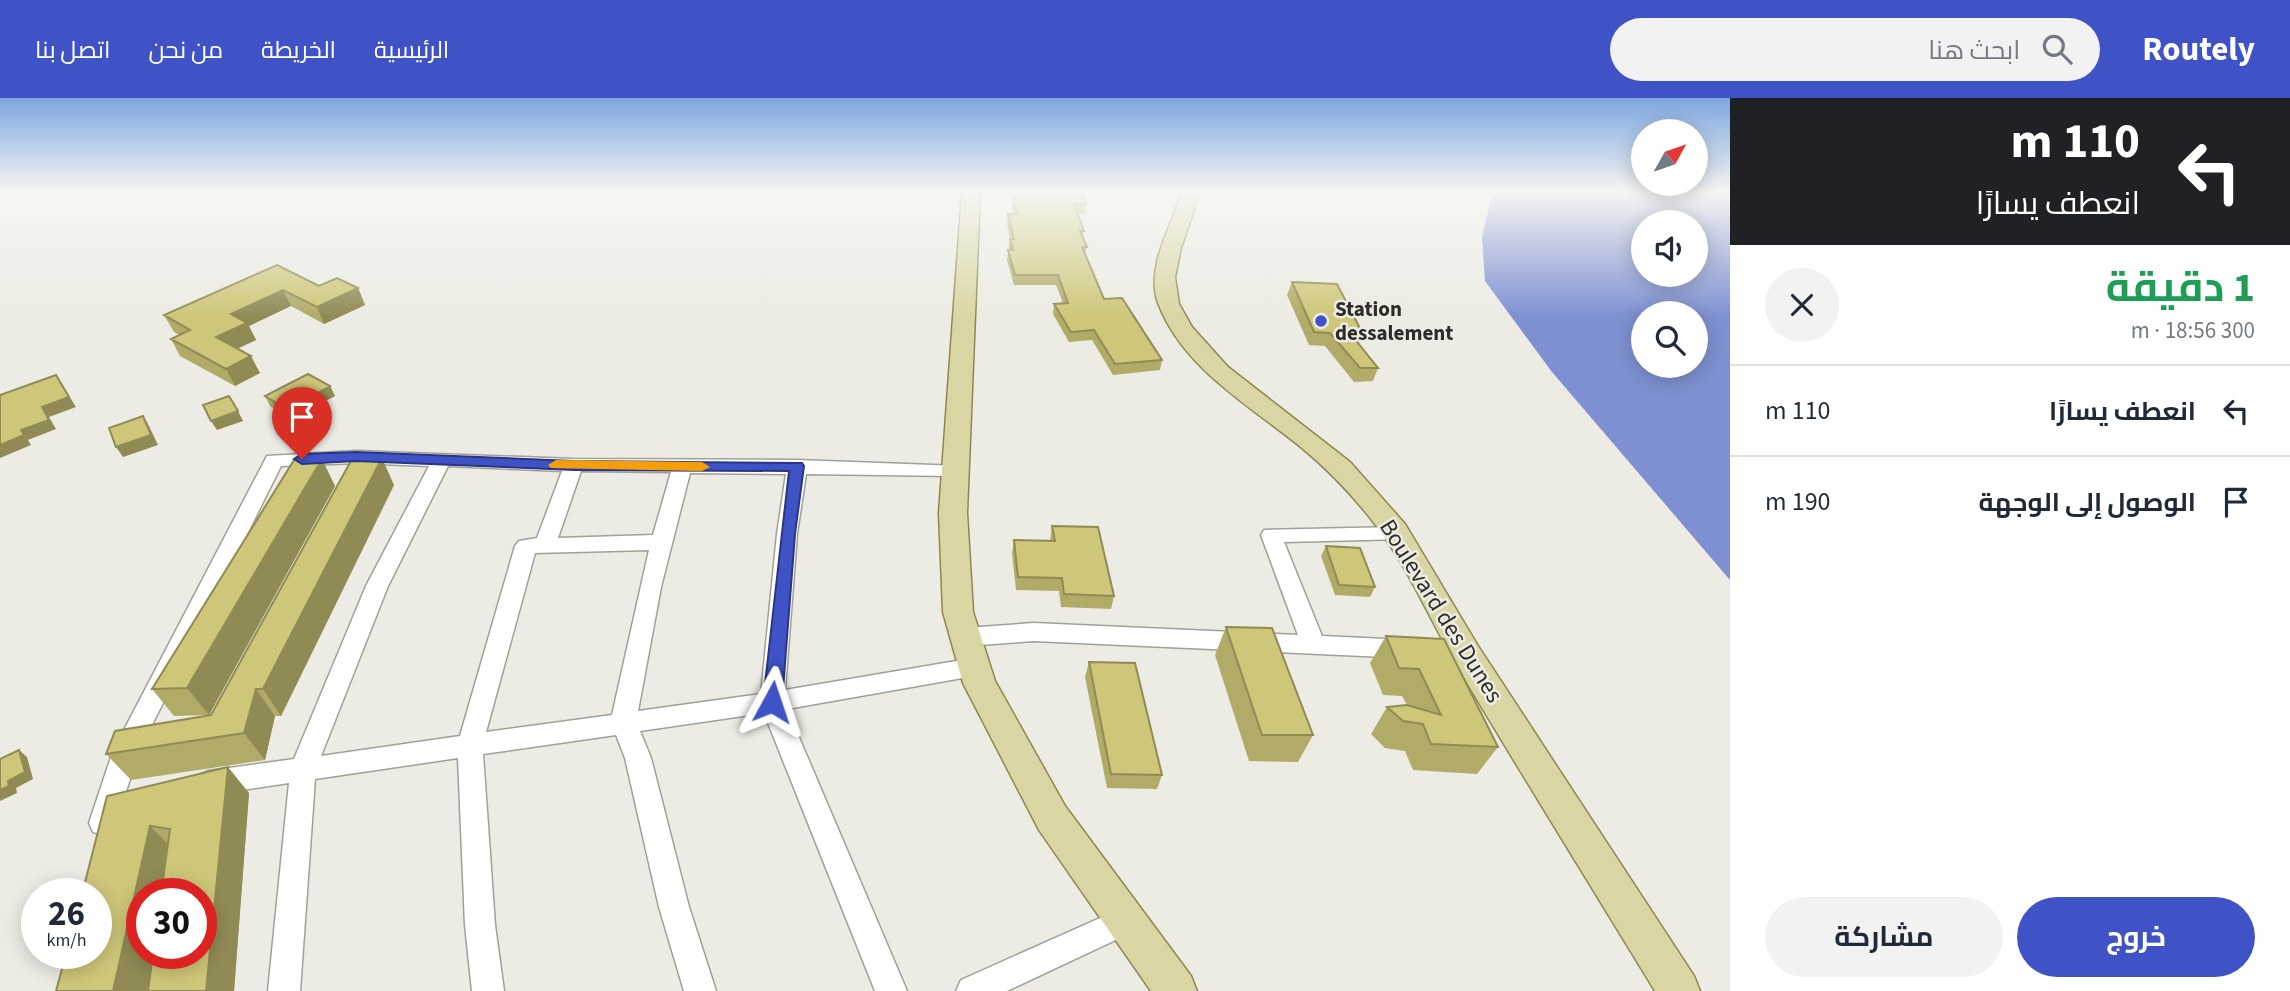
<!DOCTYPE html>
<html lang="ar">
<meta charset="utf-8">
<style>
body{margin:0;font-family:"Source Sans 3",Cairo,sans-serif;background:#f2f2f3;color:#1f2937;direction:rtl;height:100vh;display:flex;flex-direction:column;font-size:26px;white-space:nowrap}
*{box-sizing:border-box;margin:0}
p{font-size:23px;color:#747a83}
.icon{flex:none;width:38px;height:38px;fill:none;stroke:currentColor;stroke-width:2;stroke-linecap:round;stroke-linejoin:round}
.map{position:relative;flex:1;overflow:hidden;direction:ltr}
.panel{display:flex;flex-direction:column;background:#fff;width:560px}
.panel>*{flex:none}
.banner{background:#202124;color:#fff;overflow:hidden}
.needle{width:46px;rotate:50deg}
.controls{position:absolute;left:1631px;top:21px;display:grid;gap:14px}
.controls a{display:grid;place-items:center;width:77px;height:77px;border-radius:50%;background:#fff;box-shadow:0 4px 18px #0003;font-size:35px}
.speed{position:absolute;left:21px;top:780px;display:flex;gap:14px;font-size:35px;font-weight:700;text-align:center}
.speed>*{display:grid;place-content:center;width:91px;height:91px;border-radius:50%;background:#fff;box-shadow:0 4px 18px #0003;line-height:1}
.speed small{font-size:18px;font-weight:400}
.speed .limit{border:10px solid #d22;background:#fff;color:#111}
.pin{position:absolute;display:grid;place-items:center;width:60px;height:60px;color:#fff;margin:-72px -30px;border-radius:50% 50% 50% 0;rotate:-45deg;box-shadow:0 0 7px #0007}
.pin .icon{rotate:45deg}
.me{position:absolute;width:77px;margin:-38px;rotate:5deg;stroke-linejoin:round;filter:drop-shadow(0 0 5px #0008)}
.turn{display:flex;align-items:center;gap:24px;height:147px;padding:0 35px;font-size:32px}
.turn .icon{width:91px;height:91px;stroke-width:2.5}
.turn b{display:block;font-size:49px;line-height:60px}
.round{display:grid;place-items:center;flex:none;width:74px;height:74px;border-radius:37px;background:#f2f2f3}
.overview{display:flex;align-items:center;justify-content:space-between;height:119px;padding:0 35px}
h1{font-size:42px;font-weight:700;line-height:52px;color:#1e9e55}
.action{display:flex;gap:14px;margin-top:auto;padding:14px 35px}
.action a{flex:1;height:80px;border-radius:42px;background:#4053c6;color:#fff;font-size:28px;font-weight:700;line-height:80px;text-align:center}
.action a+a{background:#f2f2f3;color:#1f2937}
ul{padding:0;list-style:none}
li{display:flex;align-items:center;gap:21px;height:91px;padding:0 35px;border-top:2px solid #e0e1e3}
li div{flex:1}
li b{display:block;font-size:26px}
li em{font-style:normal}
header{display:flex;align-items:center;gap:42px;box-sizing:border-box;height:98px;padding:0 35px;background:#4053c6;color:#fff}
header strong{font-size:33px}
nav{display:flex;gap:38px;margin-inline-start:auto;font-size:24px}
.search{width:490px;height:63px;background:#f2f2f3;display:flex;align-items:center;gap:18px;box-sizing:border-box;padding:0 24px;border-radius:38px;color:#747a83;font-size:26px}
main{display:flex;flex:1;min-height:0}
.map>svg:first-child{display:block}
.water{fill:#7e90d1;fill-rule:evenodd}
.lines{fill:none;stroke-linecap:round;stroke-linejoin:round}
.minor-casing{stroke:#a0a099;stroke-width:3}
.major-casing{stroke:#8e8850;stroke-width:3}
.minor{fill:#fff;fill-rule:evenodd}
.major{fill:#dad6a3;fill-rule:evenodd}
.wall{fill:#b1ab68}
.shaded-wall{fill:#908b55}
.building{fill:#cec779;stroke:#908b55;stroke-width:2}
.route{fill:#4053c6;stroke:#2a3681;stroke-width:2}
.slow{fill:#f59e0b}
.poi-dot{fill:#4053c6;stroke:#ecece4;stroke-width:2.5}
.labels{text-anchor:middle;dominant-baseline:central;stroke-width:5;stroke-linejoin:round;paint-order:stroke}
.far-poi-label{font-size:21px;font-weight:bold;fill:#2d2c29;stroke:#ecece4;text-anchor:start}
.street-label{font-size:24px;fill:#2d2c29;stroke:#ecece4}
</style>
<header>
<strong>Routely</strong>
<div class="search"><svg class="icon" aria-label="search" viewBox="0 0 24 24"><circle cx="10" cy="10" r="6"/><path d="M15 15l6 6"/></svg>ابحث هنا</div>
<nav><a>الرئيسية</a><a>الخريطة</a><a>من نحن</a><a>اتصل بنا</a></nav>
</header>
<main>
<section class="panel">
<div class="banner">
<div class="turn"><svg class="icon" aria-label="left" viewBox="0 0 24 24"><path d="M17 20v-9H6M10 6l-5 5 5 5"/></svg><div><b>110 m</b>انعطف يسارًا</div></div>
</div>
<div class="overview"><div><h1>1 دقيقة</h1><p>300 m · 18:56</p></div><a class="round"><svg class="icon" aria-label="close" viewBox="0 0 24 24"><path d="M6 6l12 12M18 6L6 18"/></svg></a></div>
<ul>
<li><svg class="icon" aria-label="left" viewBox="0 0 24 24"><path d="M17 20v-9H6M10 6l-5 5 5 5"/></svg><div><b>انعطف يسارًا</b></div><em>110 m</em></li>
<li><svg class="icon" aria-label="arrive" viewBox="0 0 24 24"><path d="M6 21V4h12l-3 4 3 4H6"/></svg><div><b>الوصول إلى الوجهة</b></div><em>190 m</em></li>
</ul>
<div class="action"><a>خروج</a><a>مشاركة</a></div>
</section>
<div class="map">
<svg width="1730" height="893" viewBox="0 0 1730 893">
<rect width="100%" height="100%" fill="#ecece4"/>
<path class="water" d="M1496,94H1730V482L1552,274L1485,183L1482,139L1492,97ZM1643,124H1696V177H1643ZM1643,215H1696V268H1643Z"/>
<g class="lines">
<defs>
<path id="minor" d="M356,353L574,361L797,362L961,368L964,372L961,376L954,378L806,376L797,436L785,592L974,560L982,562L986,569L982,576L974,578L787,611L907,893H875L764,615L640,633L651,660L689,809L716,893H684L659,809L625,660L616,637L483,656L495,827L504,893H472L465,827L458,660L315,681L300,893H268L289,685L208,697L199,693L195,685L199,677L208,673L294,661L366,488L429,368L356,365L281,368L139,653L113,734L103,737L93,734L89,725L113,653L267,358ZM448,368L562,373L537,440L519,443L515,448L460,638L321,658L388,488ZM581,373L671,374L653,437L558,440ZM690,375L786,376L777,436L761,596L638,613L661,489ZM649,452L612,617L486,634L535,455Z
M1397,429L1404,431L1407,436L1404,441L1284,444L1322,538L1407,542L1415,545L1419,551L1415,557L1407,560L1034,543L966,548L958,545L954,539L958,533L966,530L1034,525L1298,537L1261,437L1264,432Z
M1127,808L1137,812L1142,822L1137,832L1007,893H956L961,882Z"/>
<path id="major" d="M962,94H980L967,415L973,514L995,583L1065,708L1191,878L1197,893H1151L1039,732L963,585L943,514L939,415Z
M1182,94H1200L1181,150L1175,179L1179,206L1192,229L1228,269L1350,364L1405,426L1478,548L1694,878L1700,893H1655C1589,785 1522,677 1457,568C1430,522 1410,473 1378,430C1356,401 1331,374 1302,350C1251,308 1183,271 1158,205C1145,169 1172,128 1182,94Z"/>
</defs>
<use href="#minor" class="minor-casing"/>
<use href="#major" class="major-casing"/>
<use href="#minor" class="minor"/>
<use href="#major" class="major"/>
</g>
<path class="wall" d="M1013,94H1082L1086,106L1085,116H1077L1084,133L1083,140L1087,149L1085,156L1104,201L1162,262L1160,272L1113,277L1092,242L1069,244L1053,216L1054,206L1063,205L1056,187H1014L1007,162L1010,141L1007,125L1008,116H1014L1012,110Z
M277,167L319,188L358,190L365,207L324,226L291,208L249,228L256,242L237,251L260,275L235,288L180,258L171,241L179,237L174,234L164,217Z
M1292,184L1363,236L1358,246L1378,270L1373,283L1354,284L1325,248L1309,247L1287,197Z
M330,288L335,298L312,310L306,307L287,318L270,308L265,298Z
M394,387L281,618H275L265,662L131,682L106,656L211,617Z
M335,388L209,617L174,618L152,591Z
M1052,428L1114,498L1111,511L1061,509L1059,493L1016,492L1012,455L1014,442L1050,443Z
M1326,448L1375,489L1370,499L1335,497L1321,458Z
M1226,529L1313,637L1298,664L1249,663L1215,557Z
M1386,538L1498,649L1477,676L1413,672L1405,653L1385,650L1371,636L1387,609L1407,607L1402,598L1383,597L1370,565Z
M1089,564L1162,677L1157,691L1107,690L1085,579Z
M249,695L234,893H148L151,874L147,893H56L107,698Z"/>
<path class="shaded-wall" d="M358,190L365,207L324,226L317,209Z
M283,192L291,208L249,228L256,242L225,256L216,239L231,216Z
M251,258L260,275L235,288L226,271Z
M56,277L76,309L49,319L56,331L28,342L31,347L0,360V347L21,332L42,309Z
M330,288L335,298L312,310L307,301Z
M302,298L306,307L287,318L282,308Z
M238,313L243,323L217,332L211,323Z
M143,318L149,328L158,347L123,359L116,349Z
M382,360L394,387L281,618L263,591Z
M322,361L335,388L209,617L187,590Z
M256,591L275,618L265,662L244,635Z
M19,652L27,659L33,681L16,690L17,695L0,703V692L8,683Z
M228,669L249,695L234,893H206Z
M150,728L175,753L166,796H142V856H154L147,893H113Z"/>
<path class="building" d="M1014,94H1082L1086,106H1074L1084,133H1080L1087,149H1082L1104,201L1122,200L1162,262L1115,266L1094,232L1071,234L1054,206L1068,205L1058,177H1015L1008,152H1013L1010,141H1014L1008,116H1018L1013,101H1017Z
M277,167L319,188L337,180L358,190L317,209L283,192L231,216L247,225L216,239L251,258L226,271L171,241L190,232L164,217Z
M1292,184L1337,186L1363,236L1350,235L1378,270H1360L1330,235L1314,234Z
M308,276L330,288L307,301L302,298L282,308L265,298Z
M56,277L69,299L42,309L49,322L21,332L24,337L0,347V297Z
M229,298L238,313L211,323L203,307Z
M143,318L151,337L116,349L109,330Z
M382,360L263,591H256L244,635L106,656L115,633L211,617L352,361Z
M322,361L187,590L152,591L294,362Z
M1052,428L1098,429L1114,498L1064,496L1062,480L1018,479L1014,442L1055,443Z
M1326,448L1360,450L1375,489L1339,487Z
M1226,529L1272,530L1313,637H1262Z
M1386,538L1444,541L1498,649L1431,646L1423,626L1403,623L1387,609L1407,607L1441,617L1419,571L1399,570Z
M1089,564L1135,565L1162,677L1111,676Z
M19,652L25,674L8,683L9,688L0,692V661Z
M228,669L206,893H148L153,856H201V796H161L170,731L150,728L113,893H56L66,856H96V796H82L107,698Z"/>
<linearGradient id="sky" x2="0" y2="1"><stop stop-color="#7da6df"/><stop offset="0.43" stop-color="#f6f6f3"/><stop offset="1" stop-color="#f6f6f3" stop-opacity="0"/></linearGradient>
<rect width="1730" height="219" fill="url(#sky)"/>
<path class="route" d="M356,354L574,363L802,365L804,368L795,436L782,604L779,610L772,612L766,610L763,604L789,373L574,372L356,363L302,366L294,361L302,356Z"/>
<path class="slow" d="M556,362L702,364L710,369L702,373L551,370L548,367Z"/>
<circle class="poi-dot" cx="1321" cy="223" r="7"/>
<g class="labels">
<g class="far-poi-label">
<text x="1335" y="211">Station<tspan x="1335" dy="24">dessalement</tspan></text>
</g>
<g class="street-label">
<text transform="translate(1441 513) rotate(58)">Boulevard des Dunes</text>
</g>
</g>
</svg>
<div class="controls">
<a><svg class="needle" viewBox="-14 -14 28 28"><path d="M0-13l5 13h-10z" fill="#e53935"/><path d="M0 13l5-13h-10z" fill="#747a83"/></svg></a>
<a><svg class="icon" aria-label="sound" viewBox="0 0 24 24"><path d="M4 9h4l5-4v14l-5-4H4zM17 9q2 3 0 6"/></svg></a>
<a><svg class="icon" aria-label="search" viewBox="0 0 24 24"><circle cx="10" cy="10" r="6"/><path d="M15 15l6 6"/></svg></a>
</div>
<div class="speed"><div>26<small>km/h</small></div><div class="limit">30</div></div>
<div class="pin" style="left:302px;top:361px;background:#d93025"><svg class="icon" aria-label="arrive" viewBox="0 0 24 24"><path d="M6 21V4h12l-3 4 3 4H6"/></svg></div>
<svg class="me" style="left:772px;top:604px" viewBox="-20 -20 40 40"><path d="M0-17L14 15 0 8-14 15z" fill="#4053c6" stroke="#fff" stroke-width="4"/></svg>
</div>
</main>
